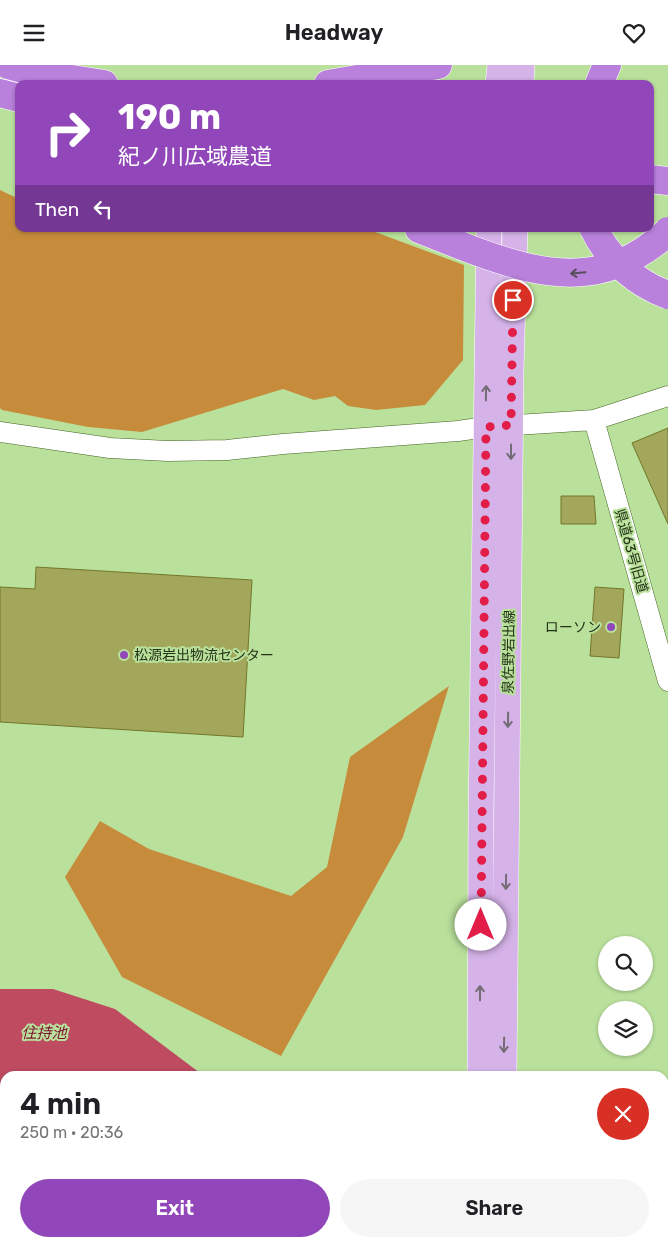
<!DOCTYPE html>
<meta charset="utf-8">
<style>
body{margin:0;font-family:Rubik,"Noto Sans JP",sans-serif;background:#f6f6f6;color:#202124;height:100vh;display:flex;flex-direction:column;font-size:19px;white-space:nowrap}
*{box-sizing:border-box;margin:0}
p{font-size:16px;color:#757577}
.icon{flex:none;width:28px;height:28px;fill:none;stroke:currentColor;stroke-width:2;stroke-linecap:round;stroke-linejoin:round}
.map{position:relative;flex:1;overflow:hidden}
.panel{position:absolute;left:0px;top:1006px;width:669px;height:176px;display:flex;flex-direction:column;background:#fff;border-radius:15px 15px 0 0;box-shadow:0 1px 4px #0004}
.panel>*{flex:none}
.hud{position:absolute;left:15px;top:15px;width:639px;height:152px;border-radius:10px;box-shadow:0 1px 4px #0004;background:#9147b9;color:#fff;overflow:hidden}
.controls{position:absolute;left:598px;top:871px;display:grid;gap:10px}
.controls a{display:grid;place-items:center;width:55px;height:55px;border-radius:50%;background:#fff;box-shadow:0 1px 4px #0004;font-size:25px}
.pin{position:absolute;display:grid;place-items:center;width:42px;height:42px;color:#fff;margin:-21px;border:2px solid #fff;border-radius:50%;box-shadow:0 1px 5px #0007}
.me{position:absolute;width:55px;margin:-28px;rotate:0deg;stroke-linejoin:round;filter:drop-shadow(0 0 4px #0008)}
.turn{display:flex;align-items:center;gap:18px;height:105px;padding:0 20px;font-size:22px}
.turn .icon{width:65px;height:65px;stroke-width:2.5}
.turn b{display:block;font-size:35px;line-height:42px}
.then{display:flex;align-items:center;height:48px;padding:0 20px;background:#0003;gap:10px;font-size:19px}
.round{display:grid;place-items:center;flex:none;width:52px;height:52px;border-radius:26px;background:#f6f6f6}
.head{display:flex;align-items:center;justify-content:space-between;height:85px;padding:0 20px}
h1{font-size:30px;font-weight:600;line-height:38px}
.button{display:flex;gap:10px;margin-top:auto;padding:10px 20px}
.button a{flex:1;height:58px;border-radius:30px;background:#9147b9;color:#fff;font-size:20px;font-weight:600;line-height:58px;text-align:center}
.button a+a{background:#f6f6f6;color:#202124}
header{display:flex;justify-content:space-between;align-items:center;height:65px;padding:0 20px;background:#fff;font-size:22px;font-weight:600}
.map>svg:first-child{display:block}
.forest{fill:#c68c3c}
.water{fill:#be4b60}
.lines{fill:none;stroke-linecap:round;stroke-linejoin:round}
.river{stroke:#be4b60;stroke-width:32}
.building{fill:#a2a75b;stroke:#727629}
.tertiary-casing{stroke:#426322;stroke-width:21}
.primary-casing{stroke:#fff;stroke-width:26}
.motorway-casing{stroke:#fff;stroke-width:29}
.tertiary{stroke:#fff;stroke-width:20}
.primary{stroke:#d5b3e9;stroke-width:25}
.motorway{stroke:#b981db;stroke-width:28}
.motorway-bridge-casing{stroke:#fff;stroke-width:29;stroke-linecap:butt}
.motorway-bridge{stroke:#b981db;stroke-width:28}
.oneway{stroke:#584e5c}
.oneway2{stroke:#736c75}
.route{stroke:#e11d48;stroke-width:9;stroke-dasharray:0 16.2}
.poi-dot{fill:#9147b9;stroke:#bae19c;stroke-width:2}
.labels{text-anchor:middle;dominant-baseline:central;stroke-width:4;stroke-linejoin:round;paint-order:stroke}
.street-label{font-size:14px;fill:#233217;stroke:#bae19c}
.poi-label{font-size:14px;fill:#233217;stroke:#bae19c;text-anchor:end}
.water-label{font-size:15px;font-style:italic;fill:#7b0c2e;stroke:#bae19c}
</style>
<header><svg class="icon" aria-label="menu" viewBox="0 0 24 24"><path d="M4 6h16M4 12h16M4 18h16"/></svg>Headway<svg class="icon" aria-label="heart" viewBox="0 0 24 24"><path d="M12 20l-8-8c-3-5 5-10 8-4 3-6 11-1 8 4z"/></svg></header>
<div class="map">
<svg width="668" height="1182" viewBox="0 0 668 1182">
<rect width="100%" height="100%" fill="#bae19c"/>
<path class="forest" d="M0,125L19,134V164H367L464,200L463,295L425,340L376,345L348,341L335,331L314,335L283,324L142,367L88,362L2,345L0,343Z
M449,621L403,772L281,991L122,912L65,812L100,756L149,784L291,831L327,802L350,692Z
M664,1086H668V1182H605L606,1178H664Z"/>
<path class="water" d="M0,924H53L115,944L204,1011H5V1178H266V1182H0Z"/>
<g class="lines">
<path class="river" d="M668,1164V1173"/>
</g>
<path class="building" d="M668,363V459L632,378Z
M561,431H594L596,459H561Z
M36,502L252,515L243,672L0,657V522L35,524Z
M595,522L624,524L619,593L590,591Z"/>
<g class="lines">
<defs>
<path id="tertiary" d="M594,355L668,616
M0,367L110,383L168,386L227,385L283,379L458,366L486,362L594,355L668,331"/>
<path id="primary" d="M498,19L500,0
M521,19L522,0
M480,1011L481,746L489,164
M504,1011L511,306L515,164
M476,1182V1178
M502,1182V1178"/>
<path id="motorway" d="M8,0L77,19
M59,12L104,19
M328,19L438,0
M599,19L607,0
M0,28L19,33
M650,114L668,116
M419,164L462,181"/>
</defs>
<use href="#tertiary" class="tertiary-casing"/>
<use href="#primary" class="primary-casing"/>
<use href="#motorway" class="motorway-casing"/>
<use href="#tertiary" class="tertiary"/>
<use href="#primary" class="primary"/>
<use href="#motorway" class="motorway"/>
<defs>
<path id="motorway-bridge" d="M594,164C608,194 637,219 668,230
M462,181C518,203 582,224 638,189C648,183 660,175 668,166"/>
</defs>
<use href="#motorway-bridge" class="motorway-bridge-casing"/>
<use href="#motorway-bridge" class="motorway-bridge"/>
</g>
<defs><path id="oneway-shaft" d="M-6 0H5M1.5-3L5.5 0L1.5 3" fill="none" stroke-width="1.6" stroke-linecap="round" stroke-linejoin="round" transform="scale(1.25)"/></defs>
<use class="oneway" href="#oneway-shaft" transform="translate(578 208) rotate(175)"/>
<g class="oneway2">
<use href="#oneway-shaft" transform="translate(486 328) rotate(-89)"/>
<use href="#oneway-shaft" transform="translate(511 387) rotate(90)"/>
<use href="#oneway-shaft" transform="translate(508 655) rotate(91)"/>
<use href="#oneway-shaft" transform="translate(506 817) rotate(91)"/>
<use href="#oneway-shaft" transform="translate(480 928) rotate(-90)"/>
<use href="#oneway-shaft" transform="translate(504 980) rotate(91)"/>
</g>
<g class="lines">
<path class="route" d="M481,860L486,362L511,360L513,235"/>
</g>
<g class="poi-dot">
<circle cx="611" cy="562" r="5"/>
<circle cx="124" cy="590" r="5"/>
</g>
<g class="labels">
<g class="street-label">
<text transform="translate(631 486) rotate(74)">県道63号旧道</text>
<text transform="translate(509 587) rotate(-89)">泉佐野岩出線</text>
</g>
<g class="poi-label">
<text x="601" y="562">ローソン</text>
<text x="134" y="590" text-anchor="start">松源岩出物流センター</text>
</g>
<g class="water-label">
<text x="44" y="968">住持池</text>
</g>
</g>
</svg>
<div class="controls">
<a><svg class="icon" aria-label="search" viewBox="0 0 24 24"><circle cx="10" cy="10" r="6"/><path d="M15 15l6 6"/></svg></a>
<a><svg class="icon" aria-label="layers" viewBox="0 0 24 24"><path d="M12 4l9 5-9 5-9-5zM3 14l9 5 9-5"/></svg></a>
</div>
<div class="pin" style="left:513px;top:235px;background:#d93025"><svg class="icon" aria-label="arrive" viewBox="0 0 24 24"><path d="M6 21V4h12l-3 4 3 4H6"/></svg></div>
<svg class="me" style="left:481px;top:860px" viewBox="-20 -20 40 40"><circle r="19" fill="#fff"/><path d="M0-13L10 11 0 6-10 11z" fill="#e11d48"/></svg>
<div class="hud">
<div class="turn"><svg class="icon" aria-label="right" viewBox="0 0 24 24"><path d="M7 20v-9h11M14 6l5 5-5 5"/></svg><div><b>190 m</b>紀ノ川広域農道</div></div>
<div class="then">Then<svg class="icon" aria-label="left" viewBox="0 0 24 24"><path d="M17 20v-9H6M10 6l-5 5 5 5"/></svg></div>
</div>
<section class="panel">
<div class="head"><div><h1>4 min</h1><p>250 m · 20:36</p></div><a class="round" style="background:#d93025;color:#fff"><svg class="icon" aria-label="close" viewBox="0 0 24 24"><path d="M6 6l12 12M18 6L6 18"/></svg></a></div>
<div class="button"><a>Exit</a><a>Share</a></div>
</section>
</div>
